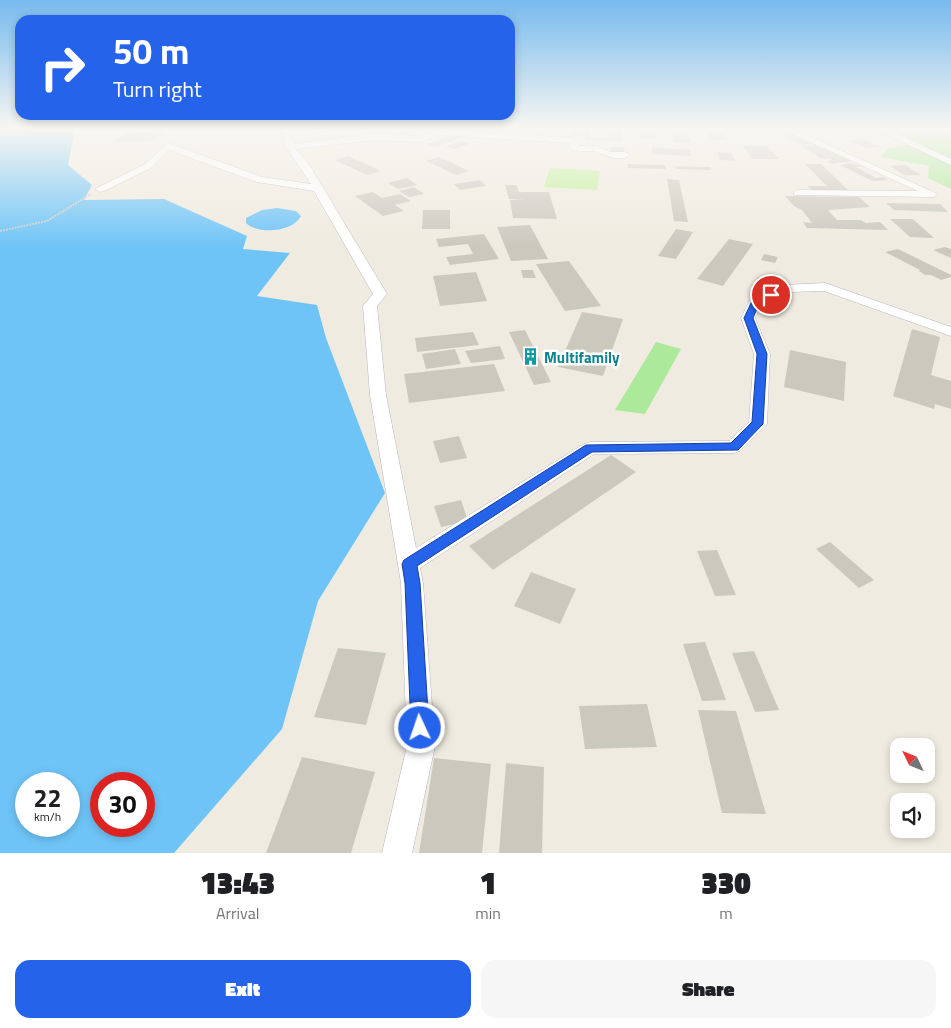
<!DOCTYPE html>
<style>
body{margin:0;font-family:"Titillium Web",sans-serif;background:#f6f6f6;color:#202124;height:100vh;display:flex;flex-direction:column;font-size:19px;white-space:nowrap}
*{box-sizing:border-box;margin:0}
p{font-size:16px;color:#757577}
.icon{flex:none;width:28px;height:28px;fill:none;stroke:currentColor;stroke-width:2;stroke-linecap:round;stroke-linejoin:round}
.map{position:relative;height:853px;overflow:hidden}
.side{display:flex;flex-direction:column;background:#fff;flex:1}
.side>*{flex:none}
.hud{position:absolute;left:15px;top:15px;width:500px;height:105px;border-radius:15px;box-shadow:0 2px 8px #0003;background:#2563eb;color:#fff;overflow:hidden}
.needle{width:32px;rotate:313deg}
.fabs{position:absolute;left:890px;top:738px;display:grid;gap:10px}
.fabs a{display:grid;place-items:center;width:45px;height:45px;border-radius:10px;background:#fff;box-shadow:0 2px 8px #0003;font-size:25px}
.speed{position:absolute;left:15px;top:772px;display:flex;gap:10px;font-size:25px;font-weight:700;text-align:center}
.speed>*{display:grid;place-content:center;width:65px;height:65px;border-radius:50%;background:#fff;box-shadow:0 2px 8px #0003;line-height:1}
.speed small{font-size:12px;font-weight:400}
.speed .limit{border:8px solid #d22;background:#fff;color:#111}
.pin{position:absolute;display:grid;place-items:center;width:42px;height:42px;color:#fff;margin:-21px;border:2px solid #fff;border-radius:50%;box-shadow:0 1px 5px #0007}
.me{position:absolute;width:55px;margin:-28px;rotate:357deg;stroke-linejoin:round;filter:drop-shadow(0 0 4px #0008)}
.turn{display:flex;align-items:center;gap:18px;height:105px;padding:0 15px;font-size:22px}
.turn .icon{width:65px;height:65px;stroke-width:2.5}
.turn b{display:block;font-size:35px;line-height:42px}
.eta{display:flex;justify-content:space-evenly;align-items:center;height:85px;text-align:center}
.eta b{font-size:30px;font-weight:800;line-height:35px}
.cta{display:flex;gap:10px;margin-top:auto;padding:10px 15px}
.cta a{flex:1;height:58px;border-radius:15px;background:#2563eb;color:#fff;font-size:20px;font-weight:800;line-height:58px;text-align:center}
.cta a+a{background:#f6f6f6;color:#202124}
.map>svg:first-child{display:block}
.green{fill:#ade99a}
.pitch{fill:#c0f195}
.water{fill:#6ec4f7;fill-rule:evenodd}
.building{fill:#cbc9be}
.lines{fill:none;stroke-linecap:round;stroke-linejoin:round}
.minor-casing{stroke:#b4b5c2;stroke-width:1}
.path{stroke:#cdcdcd;stroke-width:2;stroke-dasharray:2 1;stroke-linecap:butt}
.minor{fill:#fff;fill-rule:evenodd}
.route{fill:#2563eb;stroke:#184099}
.labels{text-anchor:middle;dominant-baseline:central;stroke-width:5;stroke-linejoin:round;paint-order:stroke}
.culture-label{font-size:15px;font-weight:bold;fill:#0d838f;stroke:#fff;text-anchor:start}
</style>
<div class="map">
<svg width="951" height="853" viewBox="0 0 951 853">
<rect width="100%" height="100%" fill="#f0ebe0"/>
<path class="green" d="M886,128H951V189L928,178L929,166L881,157L888,148L918,143Z
M656,342L681,349L645,414L615,410Z"/>
<path class="pitch" d="M550,168L600,171L597,190L544,187Z"/>
<path class="water" d="M0,128H75L68,165L92,185L84,200L164,199L247,236L243,249L290,253L257,296L317,305L326,338L385,493L318,601L282,729L174,853H0ZM26,784H69V826H26ZM101,784H144V826H101Z
M277,208L296,211L301,216C293,232 258,235 246,223V218L262,210Z"/>
<path class="building" d="M130,128H162L157,134H164L163,136L156,137L153,141L115,142Z
M358,128H371L395,134L413,128L420,130L402,136H395L380,135Z
M572,128H590V137L572,135Z
M607,128H621L623,141L585,140L586,137L609,138Z
M637,128H654L658,138H642Z
M671,128H684L692,143L674,142Z
M705,128H718L726,140H710Z
M794,134L812,144L803,145L782,136Z
M454,135L464,137L436,147L426,144Z
M863,139L879,147L867,148L849,141Z
M461,141L470,144L454,149L446,146Z
M814,145L851,161L832,164L826,161L832,160L830,158L822,159L801,146Z
M743,146H767L779,159H753Z
M611,147H624V154L610,153Z
M652,147L690,150L691,156L652,154Z
M717,152L732,153L735,161L720,160Z
M348,156L381,171L367,175L335,160Z
M439,157L469,171L456,175L426,161Z
M850,163L862,166L856,167L876,178L883,177L888,180L872,181L840,165Z
M627,164L665,165L666,169L628,168Z
M805,164H821L848,190H812L807,186H827Z
M905,165L921,175H904L890,166Z
M676,166L710,167L712,170L677,169Z
M407,178L417,185L398,189L388,183Z
M667,179L679,180L688,222L674,221Z
M480,180L486,186L460,190L454,184Z
M505,185H516L519,192H549L557,219L513,218L510,200H526L509,199Z
M414,187L424,194L409,197L399,191Z
M373,192L382,198L400,194L411,201L395,205L404,211L383,216L355,196Z
M785,196L859,197L870,207L828,210L837,220H861L866,223L880,222L888,230L807,228L803,222L812,223L802,210L794,206Z
M886,203L940,204L948,212L894,210Z
M423,210H450V229H422Z
M890,219H913L934,238L910,237Z
M530,225L548,259L511,261L497,227Z
M676,229L693,232L676,259L658,256Z
M484,234L499,259L450,265L446,257L473,254L468,244L439,247L436,239Z
M729,239L753,244L723,286L697,279Z
M945,247L951,249V258L933,250Z
M898,249L951,275V277L941,280L931,275H925L919,271L920,270L885,252Z
M764,254L778,257L775,263L761,260Z
M569,261L601,306L565,311L536,264Z
M521,270H533L536,278H523Z
M476,272L487,301L440,306L433,276Z
M582,312L623,319L603,376L558,367Z
M912,329L940,337L931,375L951,381V409L935,404L934,409L893,396Z
M525,330L551,382L534,385L509,332Z
M473,332L479,345L417,352L415,338Z
M500,346L505,359L471,363L465,351Z
M455,349L461,364L426,369L422,354Z
M790,350L846,362L844,401L784,387Z
M494,364L505,391L409,403L404,374Z
M459,436L467,458L440,463L433,441Z
M611,455L636,472L493,570L469,546Z
M461,500L468,521L441,527L434,506Z
M830,542L874,580L859,588L816,549Z
M717,550L736,595L715,596L697,551Z
M531,572L576,589L560,624L514,606Z
M705,642L726,700L702,701L683,644Z
M338,648L386,653L366,725L314,717Z
M754,651L779,710L755,712L732,653Z
M647,704L657,747L585,749L579,706Z
M698,710L736,711L766,814L722,813Z
M302,757L375,772L351,853H266Z
M434,758L491,764L482,853H419Z
M506,763L544,767L542,853H499Z"/>
<g class="lines">
<defs>
<path id="minor" d="M281,128H289L294,144L374,134L419,136L443,128H454L451,130L573,138L576,139L579,146H596L611,152H626L630,155C619,164 604,153 592,151C585,151 579,151 572,150L569,143L440,135L420,142L374,140L296,149L310,166L387,294L377,306L386,395L416,548L584,444L590,442L729,441L749,422L754,354L741,318L750,300L783,285L825,283L951,327V336L824,291L790,292L761,305L755,318L770,354L767,424L740,451L734,453L594,454L420,568L423,583L435,746L412,853H382L407,746L401,583L370,395L363,306L373,294L314,191L257,182L169,150L151,168L104,191L100,192L95,189L145,164L168,143L262,177L311,184L286,147Z
M315,128H356L352,130L318,131H315Z
M780,128H791L938,194L933,197L794,195V191L798,190L918,191Z
M873,128H884L951,159V165Z"/>
</defs>
<use href="#minor" class="minor-casing"/>
<path class="path" d="M0,231L47,221L91,194"/>
<use href="#minor" class="minor"/>
</g>
<linearGradient id="sky" x2="0" y2="1"><stop stop-color="#77baee"/><stop offset="0.52" stop-color="#f8f6f1"/><stop offset="1" stop-color="#f8f6f1" stop-opacity="0"/></linearGradient>
<rect width="951" height="247" fill="url(#sky)"/>
<path class="route" d="M768,293L775,295L759,304L753,318L767,354L763,424L738,450L592,452L417,566L420,583L429,728L426,734L420,737L414,734L411,728L405,583L402,564L404,560L586,445L731,443L752,422L757,354L744,318L752,301Z"/>
<defs>
<symbol id="building-bare" viewBox="-9 -9 18 18"><path d="M-4-6H4V6H1V3H-1V6H-4ZM-2.5-4.3h1.7v1.8h-1.7ZM.8-4.3h1.7v1.8H.8ZM-2.5-1h1.7V.8h-1.7ZM.8-1h1.7V.8H.8Z" fill="#0f9aa8" stroke="#fff" stroke-width="2.5" paint-order="stroke"/></symbol>
</defs>
<g fill-rule="evenodd">
<use href="#building-bare" x="518" y="344" width="25" height="25"/>
</g>
<g class="labels">
<g class="culture-label">
<text x="544" y="357">Multifamily</text>
</g>
</g>
</svg>
<div class="fabs">
<a><svg class="needle" viewBox="-14 -14 28 28"><path d="M0-13l5 13h-10z" fill="#e53935"/><path d="M0 13l5-13h-10z" fill="#757577"/></svg></a>
<a><svg class="icon" aria-label="sound" viewBox="0 0 24 24"><path d="M4 9h4l5-4v14l-5-4H4zM17 9q2 3 0 6"/></svg></a>
</div>
<div class="speed"><div>22<small>km/h</small></div><div class="limit">30</div></div>
<div class="pin" style="left:771px;top:295px;background:#d93025"><svg class="icon" aria-label="arrive" viewBox="0 0 24 24"><path d="M6 21V4h12l-3 4 3 4H6"/></svg></div>
<svg class="me" style="left:420px;top:728px" viewBox="-20 -20 40 40"><circle r="17" fill="#2563eb" stroke="#fff" stroke-width="3"/><path d="M0-11L8 9 0 5-8 9z" fill="#fff"/></svg>
<div class="hud">
<div class="turn"><svg class="icon" aria-label="right" viewBox="0 0 24 24"><path d="M7 20v-9h11M14 6l5 5-5 5"/></svg><div><b>50 m</b>Turn right</div></div>
</div>
</div>
<section class="side">
<div class="eta">
<div><b>13:43</b><p>Arrival</p></div>
<div><b>1</b><p>min</p></div>
<div><b>330</b><p>m</p></div>
</div>
<div class="cta"><a>Exit</a><a>Share</a></div>
</section>
